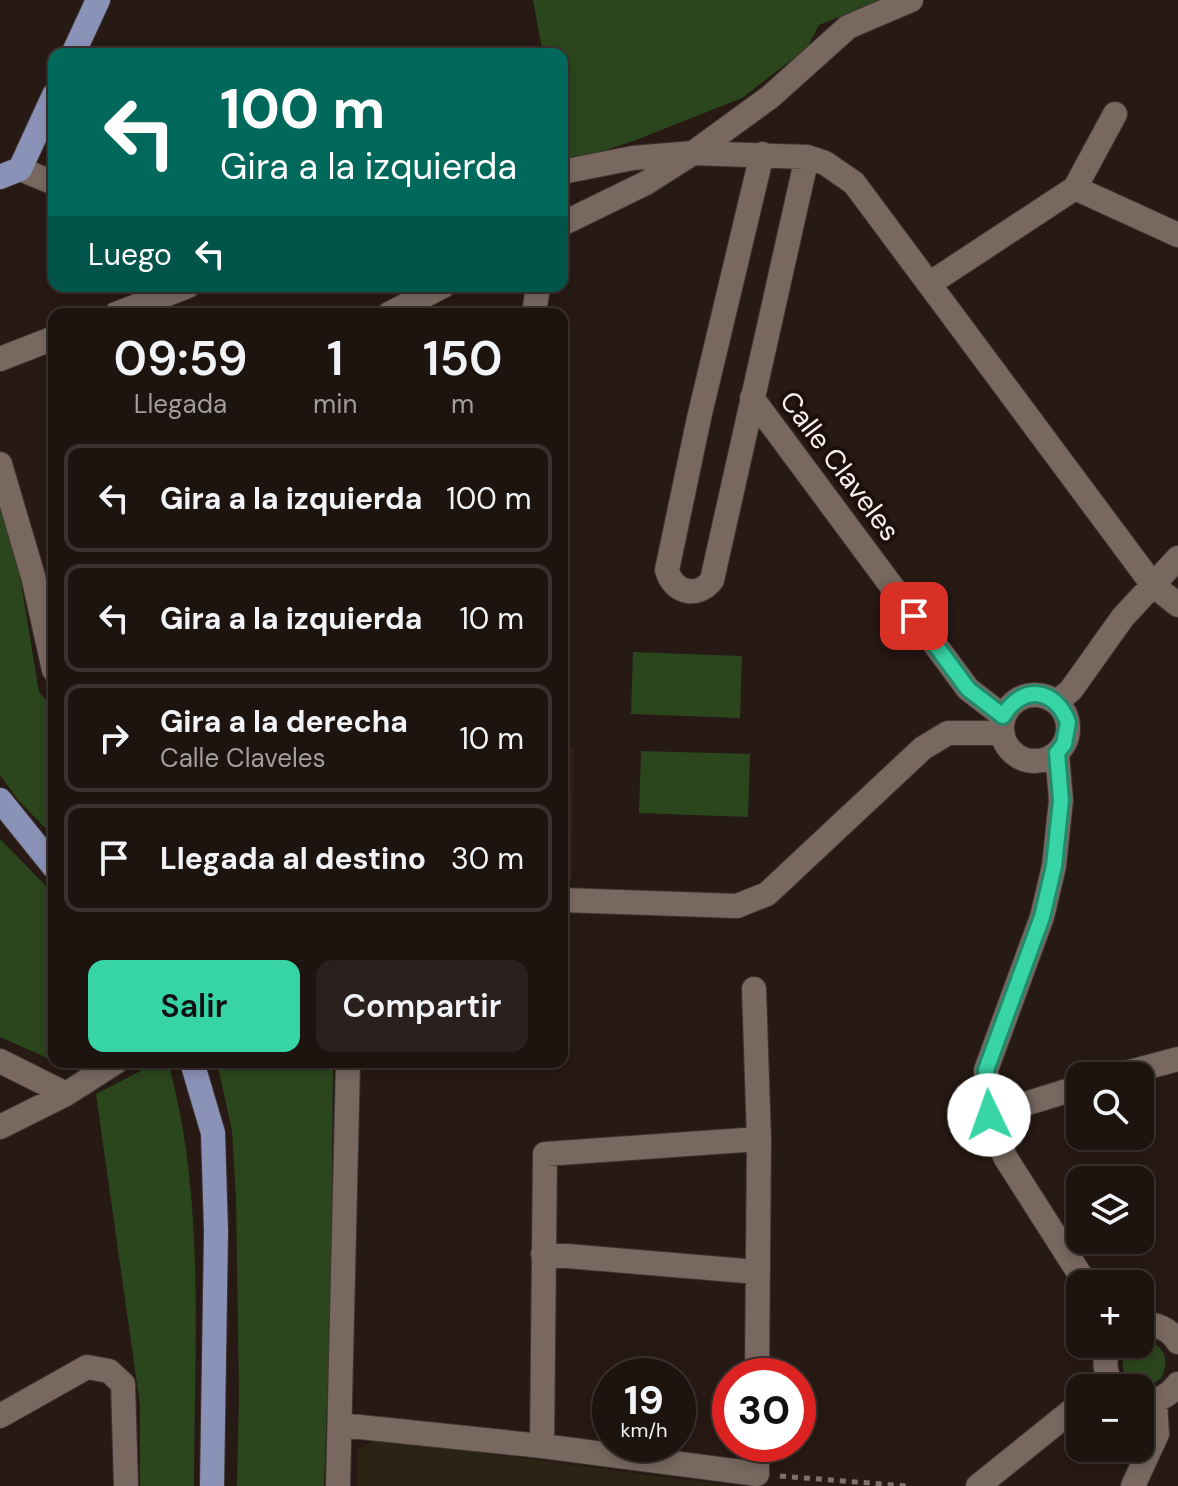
<!DOCTYPE html>
<html lang="es">
<meta charset="utf-8">
<style>
body{margin:0;font-family:"DM Sans",sans-serif;background:#2a201d;color:#f1f3f6;height:100vh;display:flex;flex-direction:column;font-size:30px;white-space:nowrap}
*{box-sizing:border-box;margin:0}
p{font-size:26px;color:#a09e9e}
.icon{flex:none;width:44px;height:44px;fill:none;stroke:currentColor;stroke-width:2;stroke-linecap:round;stroke-linejoin:round}
.map{position:relative;flex:1;overflow:hidden}
.drawer{position:absolute;left:48px;top:308px;width:520px;height:760px;display:flex;flex-direction:column;background:#1d130f;border-radius:16px;box-shadow:0 4px 12px #0003,0 0 0 2px #3b322f}
.drawer>*{flex:none}
.top-card{position:absolute;left:48px;top:48px;width:520px;height:244px;border-radius:16px;box-shadow:0 4px 12px #0003,0 0 0 2px #3b322f;background:#00695c;color:#fff;overflow:hidden}
.fabs{position:absolute;left:1066px;top:1062px;display:grid;gap:16px}
.fabs a{display:grid;place-items:center;width:88px;height:88px;border-radius:16px;background:#1d130f;box-shadow:0 4px 12px #0003,0 0 0 2px #3b322f;font-size:40px}
.speed{position:absolute;left:592px;top:1358px;display:flex;gap:16px;font-size:40px;font-weight:700;text-align:center}
.speed>*{display:grid;place-content:center;width:104px;height:104px;border-radius:50%;background:#1d130f;box-shadow:0 4px 12px #0003,0 0 0 2px #3b322f;line-height:1}
.speed small{font-size:20px;font-weight:400}
.speed .limit{border:12px solid #d22;background:#fff;color:#111}
.pin{position:absolute;display:grid;place-items:center;width:68px;height:68px;color:#fff;margin:-34px;border-radius:16px;box-shadow:0 4px 12px #0006}
.me{position:absolute;width:88px;margin:-44px;rotate:357deg;stroke-linejoin:round;filter:drop-shadow(0 0 6px #0008)}
.turn{display:flex;align-items:center;gap:28px;height:168px;padding:0 40px;font-size:36px}
.turn .icon{width:104px;height:104px;stroke-width:2.5}
.turn b{display:block;font-size:56px;line-height:68px}
.then{display:flex;align-items:center;height:76px;padding:0 40px;background:#0003;gap:16px;font-size:30px}
.eta{display:flex;justify-content:space-evenly;align-items:center;height:136px;text-align:center}
.eta b{font-size:48px;font-weight:600;line-height:56px}
.cta{display:flex;gap:16px;margin-top:auto;padding:16px 40px}
.cta a{flex:1;height:92px;border-radius:16px;background:#37d4a6;color:#111;font-size:32px;font-weight:600;line-height:92px;text-align:center}
.cta a+a{background:#2a201d;color:#f1f3f6}
ul{padding:0;list-style:none}
li{display:flex;align-items:center;gap:24px;height:108px;margin:0 16px 12px;padding:0 24px;border:4px solid #3b322f;border-radius:16px}
li div{flex:1}
li b{display:block;font-size:30px}
li em{font-style:normal}
.map>svg:first-child{display:block}
.built{fill:#342118}
.education{fill:#2b2313}
.green{fill:#2b461d}
.lines{fill:none;stroke-linecap:round;stroke-linejoin:round}
.minor-casing{stroke:#3e3431;stroke-width:26}
.major-casing{stroke:#3e3431;stroke-width:26}
.path{stroke:#7f726e;stroke-width:5;stroke-dasharray:6 6;stroke-linecap:butt}
.minor{stroke:#786860;stroke-width:24}
.major{stroke:#8b92b8;stroke-width:24}
.route-casing{stroke:#248a6c;stroke-width:20}
.route{stroke:#37d4a6;stroke-width:14}
.labels{text-anchor:middle;dominant-baseline:central;stroke-width:8;stroke-linejoin:round;paint-order:stroke}
.street-label{font-size:28px;fill:#faf0ec;stroke:#1d100b}
</style>
<div class="map">
<svg width="1178" height="1486" viewBox="0 0 1178 1486">
<rect width="100%" height="100%" fill="#271914"/>
<path class="built" d="M562,746L574,747L572,881L562,880Z"/>
<path class="education" d="M376,1439L733,1486H357V1450Z"/>
<path class="green" d="M533,0H882L819,25L807,48L742,98L636,140L565,164L562,151V54H543Z
M0,505L17,559L39,692L54,708V837L18,800L0,775Z
M633,652L742,656L740,718L631,714Z
M641,751L750,754L748,817L639,813Z
M0,839L54,894V1061L0,1037Z
M158,1062H168C206,1199 194,1345 194,1486H140V1405L96,1094Z
M217,1062H333L331,1295L324,1486H237L239,1394L236,1198L232,1131Z
M1143,1340C1164,1344 1171,1359 1161,1378C1137,1398 1109,1371 1130,1345L1140,1344Z"/>
<g class="lines">
<defs>
<path id="minor" d="M762,154L699,418L667,570C673,593 698,599 712,580L807,157
M20,169L54,183
M562,172L633,158L693,153L807,157L825,163L854,183L1153,585L1178,605
M1075,188L1115,114
M562,224L646,183L693,153L770,97L848,27L911,0
M929,284L1075,188L1178,235
M116,314L188,286
M389,314L443,286
M534,314L538,286
M0,359L54,338
M752,398L968,689L1003,716
M0,464L33,576L54,670
M1002 728a33 33 0 1 1 66 0a33 33 0 1 1-66 0Z
M1057,702L1071,690L1123,617L1178,558
M1057,753L1061,800L1054,866L1042,917L986,1070L989,1115L1005,1157L1086,1284
M562,900L737,906L767,894L923,748L948,733H1002
M754,989L759,1139L757,1376
M0,1061L66,1094
M1114,1076L1178,1059
M989,1115L1080,1087
M0,1127L66,1094L116,1062
M543,1254L757,1272
M1140,1323C1156,1324 1169,1328 1178,1342
M1110,1344C1103,1358 1104,1374 1114,1388
M1140,1402C1156,1402 1168,1397 1178,1384
M0,1416L87,1367L109,1371L123,1384L126,1486
M341,1425L542,1446L757,1474V1444
M542,1446L545,1154L759,1139
M338,1486L348,1062
M978,1486L1080,1404
M1133,1486L1157,1434L1155,1401"/>
<path id="major" d="M73,54L98,0
M0,177L20,169L54,95
M0,800L54,867
M192,1062L213,1133L216,1231L212,1486"/>
</defs>
<use href="#minor" class="minor-casing"/>
<use href="#major" class="major-casing"/>
<path class="path" d="M780,1476L907,1486"/>
<use href="#minor" class="minor"/>
<use href="#major" class="major"/>
</g>
<g class="lines">
<defs>
<path id="route" d="M914,616L968,689L1003,716C1022,684 1055,688 1068,722L1064,744L1057,753L1061,800L1054,866L1042,917L986,1070L989,1115"/>
</defs>
<use href="#route" class="route-casing"/>
<use href="#route" class="route"/>
</g>
<g class="labels">
<g class="street-label">
<text transform="translate(840 466) rotate(53)">Calle Claveles</text>
</g>
</g>
</svg>
<div class="fabs">
<a><svg class="icon" aria-label="search" viewBox="0 0 24 24"><circle cx="10" cy="10" r="6"/><path d="M15 15l6 6"/></svg></a>
<a><svg class="icon" aria-label="layers" viewBox="0 0 24 24"><path d="M12 4l9 5-9 5-9-5zM3 14l9 5 9-5"/></svg></a>
<a>+</a>
<a>−</a>
</div>
<div class="speed"><div>19<small>km/h</small></div><div class="limit">30</div></div>
<div class="pin" style="left:914px;top:616px;background:#d93025"><svg class="icon" aria-label="arrive" viewBox="0 0 24 24"><path d="M6 21V4h12l-3 4 3 4H6"/></svg></div>
<svg class="me" style="left:989px;top:1115px" viewBox="-20 -20 40 40"><circle r="19" fill="#fff"/><path d="M0-13L10 11 0 6-10 11z" fill="#37d4a6"/></svg>
<div class="top-card">
<div class="turn"><svg class="icon" aria-label="left" viewBox="0 0 24 24"><path d="M17 20v-9H6M10 6l-5 5 5 5"/></svg><div><b>100 m</b>Gira a la izquierda</div></div>
<div class="then">Luego<svg class="icon" aria-label="left" viewBox="0 0 24 24"><path d="M17 20v-9H6M10 6l-5 5 5 5"/></svg></div>
</div>
<section class="drawer">
<div class="eta">
<div><b>09:59</b><p>Llegada</p></div>
<div><b>1</b><p>min</p></div>
<div><b>150</b><p>m</p></div>
</div>
<ul>
<li><svg class="icon" aria-label="left" viewBox="0 0 24 24"><path d="M17 20v-9H6M10 6l-5 5 5 5"/></svg><div><b>Gira a la izquierda</b></div><em>100 m</em></li>
<li><svg class="icon" aria-label="left" viewBox="0 0 24 24"><path d="M17 20v-9H6M10 6l-5 5 5 5"/></svg><div><b>Gira a la izquierda</b></div><em>10 m</em></li>
<li><svg class="icon" aria-label="right" viewBox="0 0 24 24"><path d="M7 20v-9h11M14 6l5 5-5 5"/></svg><div><b>Gira a la derecha</b><p>Calle Claveles</p></div><em>10 m</em></li>
<li><svg class="icon" aria-label="arrive" viewBox="0 0 24 24"><path d="M6 21V4h12l-3 4 3 4H6"/></svg><div><b>Llegada al destino</b></div><em>30 m</em></li>
</ul>
<div class="cta"><a>Salir</a><a>Compartir</a></div>
</section>
</div>
